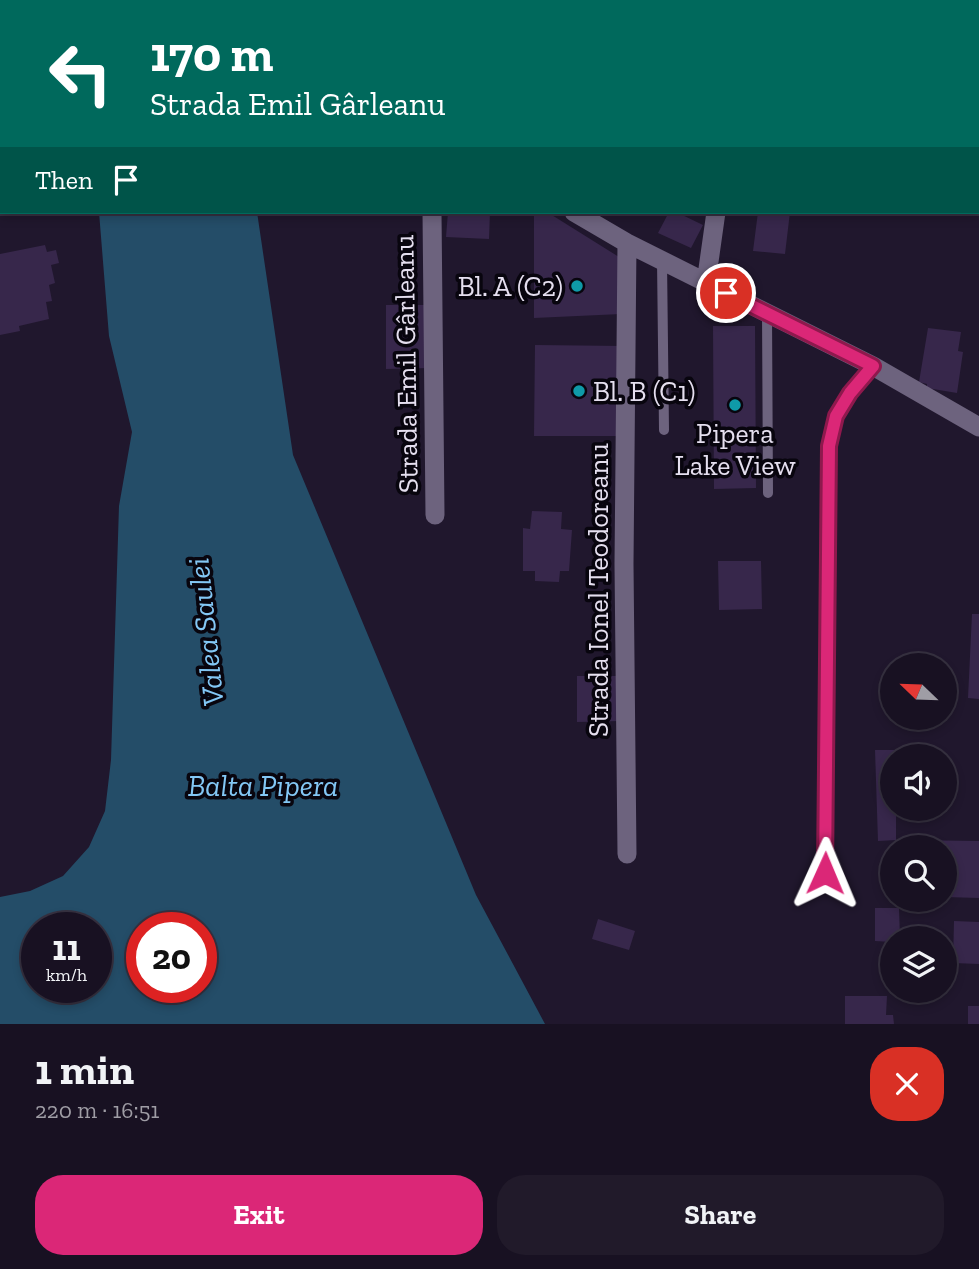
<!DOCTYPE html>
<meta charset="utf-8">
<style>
body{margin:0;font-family:"Zilla Slab",serif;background:#211a2a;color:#f1f3f6;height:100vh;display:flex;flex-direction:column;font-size:26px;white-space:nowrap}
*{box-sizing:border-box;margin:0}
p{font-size:23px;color:#9f9da5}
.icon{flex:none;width:38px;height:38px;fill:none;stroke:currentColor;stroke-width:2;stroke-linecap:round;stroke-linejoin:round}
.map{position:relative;height:1024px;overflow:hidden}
.panel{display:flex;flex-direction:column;background:#181122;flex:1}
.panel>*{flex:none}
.guide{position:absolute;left:0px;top:0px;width:980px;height:214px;box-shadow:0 4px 10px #0003,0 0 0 2px #363140;background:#00695c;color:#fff;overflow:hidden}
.needle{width:46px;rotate:293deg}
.fabs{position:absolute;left:880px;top:653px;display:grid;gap:14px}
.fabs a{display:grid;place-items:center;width:77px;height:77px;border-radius:50%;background:#181122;box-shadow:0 4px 10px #0003,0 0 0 2px #363140;font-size:35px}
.speed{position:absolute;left:21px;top:912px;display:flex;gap:14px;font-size:35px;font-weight:700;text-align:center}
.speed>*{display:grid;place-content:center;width:91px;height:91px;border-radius:50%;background:#181122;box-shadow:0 4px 10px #0003,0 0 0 2px #363140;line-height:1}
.speed small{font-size:18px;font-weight:400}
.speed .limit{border:10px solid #d22;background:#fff;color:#111}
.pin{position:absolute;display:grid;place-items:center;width:60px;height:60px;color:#fff;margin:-30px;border:4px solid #fff;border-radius:50%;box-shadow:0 2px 7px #0007}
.me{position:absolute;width:77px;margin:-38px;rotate:1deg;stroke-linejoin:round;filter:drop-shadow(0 0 5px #0008)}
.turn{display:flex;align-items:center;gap:24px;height:147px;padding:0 35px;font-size:32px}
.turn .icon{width:91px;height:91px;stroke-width:2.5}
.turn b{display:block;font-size:49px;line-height:60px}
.then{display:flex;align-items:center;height:66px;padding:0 35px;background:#0003;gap:14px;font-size:26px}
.round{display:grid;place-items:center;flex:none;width:74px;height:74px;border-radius:28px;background:#211a2a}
.summary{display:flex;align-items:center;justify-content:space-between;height:119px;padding:0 35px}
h1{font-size:42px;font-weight:700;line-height:52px}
.primary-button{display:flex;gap:14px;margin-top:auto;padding:14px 35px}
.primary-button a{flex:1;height:80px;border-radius:28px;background:#db2777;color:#fff;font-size:28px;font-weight:700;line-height:80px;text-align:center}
.primary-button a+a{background:#211a2a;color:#f1f3f6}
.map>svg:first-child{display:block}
.water{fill:#244d68;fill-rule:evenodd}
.building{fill:#37274b}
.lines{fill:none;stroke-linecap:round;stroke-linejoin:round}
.service{stroke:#6d637e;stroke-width:10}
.minor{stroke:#6d637e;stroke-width:19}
.route-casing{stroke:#8e194d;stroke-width:18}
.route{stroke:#db2777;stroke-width:12}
.culture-dot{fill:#0f9aa8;stroke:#08050e;stroke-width:2.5}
.labels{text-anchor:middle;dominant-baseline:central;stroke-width:7;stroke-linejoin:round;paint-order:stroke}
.poi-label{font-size:28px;fill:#e5dfef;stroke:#08050e;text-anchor:end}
.street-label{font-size:28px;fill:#e5dfef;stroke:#08050e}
.water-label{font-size:30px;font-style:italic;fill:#83c7f5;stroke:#08050e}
</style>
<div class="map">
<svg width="979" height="1024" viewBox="0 0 979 1024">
<rect width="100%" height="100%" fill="#20172d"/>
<path class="water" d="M82,0H253V2H82Z
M99,212H257L293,455L476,895L545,1024H0V897L30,891L63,876L89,847L105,811L111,760L119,506L132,432L109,336ZM37,928H96V987H37ZM142,928H201V987H142Z"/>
<path class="building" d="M448,212H490L489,239L446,237Z
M534,212H547L619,257L621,314L534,318Z
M669,212H676L703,225L691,248L658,233Z
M758,212H790L785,254L753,251Z
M45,245L47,252L56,250L59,263L51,265L55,283L49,285L52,301L46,302L49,319L19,326L20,331L0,335V254Z
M386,305H432L430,368L386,369Z
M713,326H755L756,488L714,489Z
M928,328L961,332L958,351L963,352L957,393L927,388V384L919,382Z
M535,345L624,346V436H534Z
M532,511L562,512L561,529L572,530L569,571H560L559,582L535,581V571H523V528L530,529Z
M718,561H761L762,609L719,610Z
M972,614H979V699L968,698Z
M577,676H621L620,721L577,722Z
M875,750H895V756H892V808H896V840L878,841Z
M906,840L979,841V898L945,897V847H906Z
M875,908H899L900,938H892V942L875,941Z
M598,919L635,931L629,950L592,939Z
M954,921L979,922V964L953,963Z
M845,996H887L886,1015H893L894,1024H845Z
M968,1006H979V1024H968Z"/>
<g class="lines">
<path class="service" d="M662,260L664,430
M767,313L768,493
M825,873L829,446L836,416L850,393L873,366"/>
<path class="minor" d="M886,0L889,2
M744,2L745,0
M978,50L979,51
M432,212L435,515
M574,212L627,243L873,366L979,427
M706,283L716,212
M627,854L624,564L627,243"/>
</g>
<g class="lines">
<defs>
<path id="route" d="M726,293L873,366L850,393L836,416L829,446L825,873"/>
</defs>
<use href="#route" class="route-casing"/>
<use href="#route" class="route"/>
</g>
<g class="culture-dot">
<circle cx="577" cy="286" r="7"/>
<circle cx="579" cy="391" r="7"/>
<circle cx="735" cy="405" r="7"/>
</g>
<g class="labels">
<g class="poi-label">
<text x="563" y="286">Bl. A (C2)</text>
<text x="593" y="391" text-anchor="start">Bl. B (C1)</text>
<text x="735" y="433" text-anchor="middle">Pipera<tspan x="735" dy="32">Lake View</tspan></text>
</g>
<g class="street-label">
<text transform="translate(406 364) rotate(-91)">Strada Emil Gârleanu</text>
<text transform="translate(598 590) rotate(-90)">Strada Ionel Teodoreanu</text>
</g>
<g class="water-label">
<text transform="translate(206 632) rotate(-96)">Valea Saulei</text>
<text x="263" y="786">Balta Pipera</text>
</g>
</g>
</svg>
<div class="fabs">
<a><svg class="needle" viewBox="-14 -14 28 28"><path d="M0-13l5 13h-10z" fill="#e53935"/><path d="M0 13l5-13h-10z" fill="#9f9da5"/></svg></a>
<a><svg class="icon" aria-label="sound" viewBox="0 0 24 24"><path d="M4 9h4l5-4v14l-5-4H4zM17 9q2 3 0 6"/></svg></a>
<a><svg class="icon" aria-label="search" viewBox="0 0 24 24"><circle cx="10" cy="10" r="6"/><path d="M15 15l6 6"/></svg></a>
<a><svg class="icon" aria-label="layers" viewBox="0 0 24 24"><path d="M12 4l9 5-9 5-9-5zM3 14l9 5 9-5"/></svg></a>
</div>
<div class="speed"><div>11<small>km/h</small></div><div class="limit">20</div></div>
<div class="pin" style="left:726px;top:293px;background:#d93025"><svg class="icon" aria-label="arrive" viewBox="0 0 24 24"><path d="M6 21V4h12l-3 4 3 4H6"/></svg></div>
<svg class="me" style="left:825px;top:873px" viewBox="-20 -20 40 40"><path d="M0-17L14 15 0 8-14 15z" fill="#db2777" stroke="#fff" stroke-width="4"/></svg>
<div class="guide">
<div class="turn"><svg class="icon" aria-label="left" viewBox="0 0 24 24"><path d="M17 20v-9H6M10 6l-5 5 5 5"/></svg><div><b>170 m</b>Strada Emil Gârleanu</div></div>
<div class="then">Then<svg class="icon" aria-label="arrive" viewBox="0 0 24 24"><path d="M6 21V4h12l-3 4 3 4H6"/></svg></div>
</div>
</div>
<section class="panel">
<div class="summary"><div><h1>1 min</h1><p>220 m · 16:51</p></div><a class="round" style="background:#d93025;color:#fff"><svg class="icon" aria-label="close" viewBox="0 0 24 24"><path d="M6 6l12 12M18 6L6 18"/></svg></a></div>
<div class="primary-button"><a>Exit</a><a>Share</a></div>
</section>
